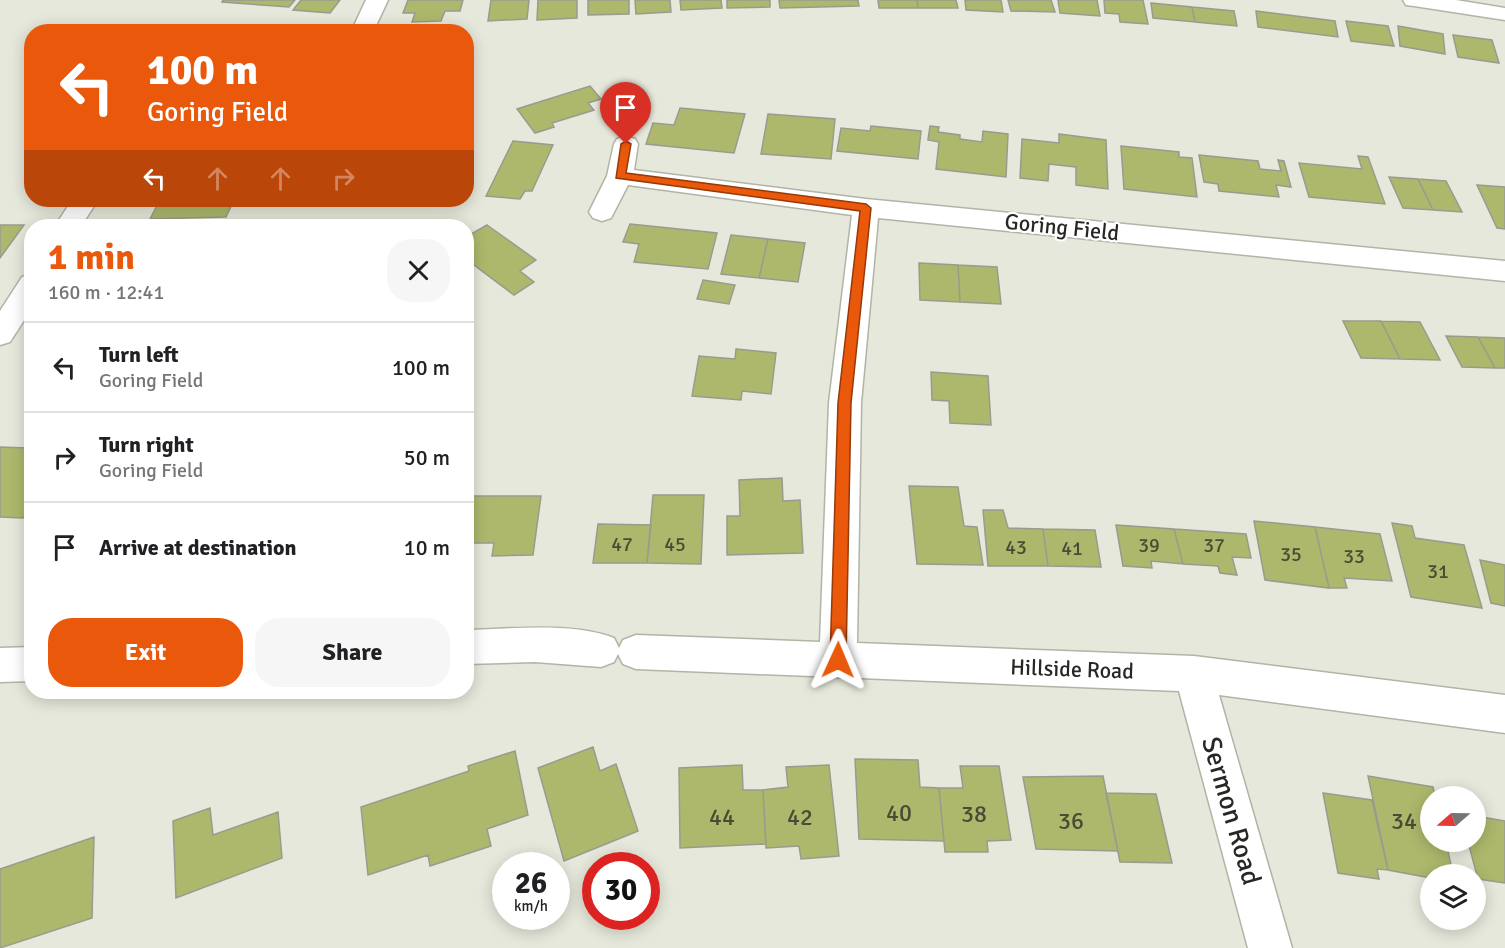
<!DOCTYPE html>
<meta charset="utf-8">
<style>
body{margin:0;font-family:Signika,sans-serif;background:#f6f6f6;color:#202124;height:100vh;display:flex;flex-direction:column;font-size:22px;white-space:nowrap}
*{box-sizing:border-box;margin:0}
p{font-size:20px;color:#757577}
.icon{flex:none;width:33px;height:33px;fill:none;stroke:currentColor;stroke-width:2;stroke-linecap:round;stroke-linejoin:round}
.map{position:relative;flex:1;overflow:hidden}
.drawer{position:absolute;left:24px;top:219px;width:450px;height:480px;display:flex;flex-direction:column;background:#fff;border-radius:24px;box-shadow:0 3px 15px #0003}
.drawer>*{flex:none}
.guide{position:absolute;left:24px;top:24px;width:450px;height:183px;border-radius:24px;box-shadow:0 3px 15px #0003;background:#ea580c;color:#fff;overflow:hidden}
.needle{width:39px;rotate:250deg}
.tools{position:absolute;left:1420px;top:786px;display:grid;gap:12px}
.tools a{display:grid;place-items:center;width:66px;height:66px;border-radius:50%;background:#fff;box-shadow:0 3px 15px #0003;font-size:30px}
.speed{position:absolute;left:492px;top:852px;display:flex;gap:12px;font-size:30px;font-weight:700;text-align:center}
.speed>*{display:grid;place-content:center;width:78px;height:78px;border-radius:50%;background:#fff;box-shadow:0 3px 15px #0003;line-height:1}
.speed small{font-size:15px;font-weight:400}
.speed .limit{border:9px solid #d22;background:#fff;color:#111}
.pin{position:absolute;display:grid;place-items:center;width:51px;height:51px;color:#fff;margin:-62px -26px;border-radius:50% 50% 50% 0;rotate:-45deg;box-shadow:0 0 6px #0007}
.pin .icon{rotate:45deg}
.me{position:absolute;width:66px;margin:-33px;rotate:1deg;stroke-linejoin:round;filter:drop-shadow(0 0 4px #0008)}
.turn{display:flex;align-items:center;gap:21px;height:126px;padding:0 24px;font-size:27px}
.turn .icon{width:78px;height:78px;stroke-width:2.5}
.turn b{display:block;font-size:42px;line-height:51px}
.lanes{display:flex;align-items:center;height:57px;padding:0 24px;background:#0003;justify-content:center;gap:30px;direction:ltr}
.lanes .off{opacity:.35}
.round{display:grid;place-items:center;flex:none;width:63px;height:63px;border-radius:24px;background:#f6f6f6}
.summary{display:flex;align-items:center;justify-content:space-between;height:102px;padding:0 24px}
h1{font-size:36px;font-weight:800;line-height:45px;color:#ea580c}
.action{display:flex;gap:12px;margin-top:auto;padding:12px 24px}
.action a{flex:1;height:69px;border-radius:24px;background:#ea580c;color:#fff;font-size:24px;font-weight:800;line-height:69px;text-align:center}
.action a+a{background:#f6f6f6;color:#202124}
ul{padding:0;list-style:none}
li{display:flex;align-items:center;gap:18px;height:90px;padding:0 24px;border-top:2px solid #e0e0e0}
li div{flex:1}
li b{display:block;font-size:22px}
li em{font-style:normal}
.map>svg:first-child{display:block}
.building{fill:#aeb86c;stroke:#999b8e;stroke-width:1.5}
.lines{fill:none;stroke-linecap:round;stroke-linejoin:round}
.street-casing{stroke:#b1b4a6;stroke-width:3}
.street{fill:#fff;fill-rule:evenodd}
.route{fill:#ea580c;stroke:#983908;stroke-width:1.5}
.labels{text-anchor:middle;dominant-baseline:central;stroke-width:4.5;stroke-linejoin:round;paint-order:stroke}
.number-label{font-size:20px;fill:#494c35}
.street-label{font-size:22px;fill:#272823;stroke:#fff}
.near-number-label{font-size:24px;fill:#494c35}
.near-street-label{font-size:27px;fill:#272823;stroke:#fff}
</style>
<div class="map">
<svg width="1505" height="948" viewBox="0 0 1505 948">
<rect width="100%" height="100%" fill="#e5e8da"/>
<path class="building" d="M223,0H295L289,7L222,2Z
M301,0H340L330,13L293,10Z
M408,0H463L460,11H445L441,21L412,22L415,13H403Z
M491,0H529L527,19L488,21Z
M538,0H577V18L537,20Z
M588,0H629V14L588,15Z
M635,0H670L671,12L636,14Z
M680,0H721L722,8L681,10Z
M727,0H770V7L727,8Z
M779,0H858L859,6L780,8Z
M878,0H917L918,8H879Z
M917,0H956L958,8H918Z
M965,0H1001L1003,12L966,10Z
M1008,0H1051L1055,12L1011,11Z
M1058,0H1097L1100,16L1060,13Z
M1104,0H1143L1148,24L1120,22L1119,14L1105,13Z
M1151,3L1192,7L1195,22L1153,18Z
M1192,7L1234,11L1237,26L1195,22Z
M1256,11L1335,21L1338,37L1258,27Z
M1346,21L1388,26L1394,46L1351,41Z
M448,25L447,32H416L418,26Z
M1398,26L1443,34L1445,54L1400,46Z
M1453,35L1492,40L1499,63L1458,57Z
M590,86L601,99L588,103L594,110L552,123L554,127L535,133L517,109Z
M680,108L745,114L734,153L646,144L653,123L674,125Z
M768,114L835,119L831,159L761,154Z
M871,126L921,131L918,159L837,151L841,128L870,131Z
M930,126L939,127L938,132L960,135V139L982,142L983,131L1008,134L1006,177L936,169L939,142L928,140Z
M1059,134L1106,140L1108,189L1076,185V167L1049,164L1048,181L1020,178L1022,139L1059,143Z
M513,141L553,145L532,191H525L520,199L486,196Z
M1121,146L1179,152V157L1192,158L1197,197L1124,189Z
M1199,155L1258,161L1260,169L1281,171L1278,160L1284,161L1291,187L1276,185L1279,197L1219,191L1218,184L1204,182Z
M1358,156L1368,157L1385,204L1309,197L1299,163L1362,169Z
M1389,177L1418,179L1433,210L1403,208Z
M1418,179L1446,181L1462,212L1433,210Z
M1477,185L1505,187V229L1497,228Z
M160,200H234L226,217L150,219Z
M184,223L183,226H134L135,224Z
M630,224L717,233L708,269L634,262L639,244L623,242Z
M0,225H24L0,258Z
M487,225L536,260L520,271L534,282L514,295L466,259V237Z
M731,235L768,239L759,278L721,274Z
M768,239L805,243L798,282L759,278Z
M919,263L958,265L960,302L920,300Z
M958,265L997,267L1001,304L960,302Z
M703,280L735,285L729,304L697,299Z
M1343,321H1381L1400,359L1361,358Z
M1381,321L1420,322L1440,360L1400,359Z
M1446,336L1478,337L1495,368L1462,367Z
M1478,337L1505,338V368H1495Z
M736,349L776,353L771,394L742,391L741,400L692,396L699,356L735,359Z
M931,372L988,376L991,425L950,423L949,401L932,400Z
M32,443V504L23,518L0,517V447L28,448Z
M782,478L783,501L800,500L803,553L727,555V516H740L739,480Z
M909,486L958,487L964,526L977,527L983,565L917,564Z
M653,495H704L701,564L647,563Z
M466,496H541L533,555L492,556L494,543H466Z
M983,510H1003L1008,528L1043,529L1048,566H988Z
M1254,521L1315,527L1329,588L1265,580Z
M1392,523L1412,526L1415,538L1464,545L1482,608L1411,597Z
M598,524L651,525L647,563H593Z
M1116,525L1174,529L1183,564L1151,561L1152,568L1123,566Z
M1315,527L1380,534L1392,581L1344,578L1347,588H1329Z
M1043,529L1095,530L1101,567L1048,566Z
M1174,529L1246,534L1251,558L1232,557L1237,575L1220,573L1218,566L1183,564Z
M1480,560L1505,565V606L1491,603Z
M593,747L600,771L616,764L638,831L564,861L538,768Z
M515,751L528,815L487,829L491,846L430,866L428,855L368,875L361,807L469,771L468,766Z
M855,759L918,760L920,787L939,788L944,841L859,839Z
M742,765L743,790H763L766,844L680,848L679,768Z
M829,765L839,856L801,859L799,846L766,848L763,790L788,787L786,767Z
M960,766H999L1011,840L987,841L988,852H945L939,788H963Z
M1103,776L1118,851L1036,849L1023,777Z
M1368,776L1433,787L1435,796H1431V842H1446L1453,874H1431V878L1388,870Z
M1106,793L1156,794L1172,863L1120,862Z
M1323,793L1372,800L1388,870L1377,869L1379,879L1338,873Z
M210,808L213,835L278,812L282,858L176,898L173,821Z
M1476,816L1505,821V883L1478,879L1468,842H1476Z
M94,837L92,918L0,948V869Z"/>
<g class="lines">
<defs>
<path id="street" d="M366,0H388L373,32H351Z
M1403,0H1456L1505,8V20L1414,6L1406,5Z
M626,136L635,139L638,144L634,170L866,199L1505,261V281L878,218L861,403L857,643L1194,656L1505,695V733L1219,695L1292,948H1248L1179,691L636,669L623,664L618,654L614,662L601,667L535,662L466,664V630C511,629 572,622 614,638L619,648L623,640L636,635L820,642L829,403L852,215L628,185L611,218L602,221L593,218L589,212L607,176L614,144L617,139Z
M72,200H98L81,226H55Z
M32,274V308L10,342L0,345V311L22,277Z
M32,647V681L0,682V648Z"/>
</defs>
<use href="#street" class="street-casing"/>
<use href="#street" class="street"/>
</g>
<path class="route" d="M626,141L631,144L626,173L866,204L871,208L851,403L846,660L844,665H833L830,660L838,403L860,211L616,178L621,144Z"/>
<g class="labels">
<g class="number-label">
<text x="622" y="544">47</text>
<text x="675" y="544">45</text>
<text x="1149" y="545">39</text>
<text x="1214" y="545">37</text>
<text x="1016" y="547">43</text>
<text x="1072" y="548">41</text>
<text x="1291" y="554">35</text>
<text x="1354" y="556">33</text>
<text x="1438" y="571">31</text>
</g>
<g class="street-label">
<text transform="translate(1062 227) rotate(6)">Goring Field</text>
<text transform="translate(1072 669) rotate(2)">Hillside Road</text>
</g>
<g class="near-number-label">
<text x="899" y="813">40</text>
<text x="974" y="814">38</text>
<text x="722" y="817">44</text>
<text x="800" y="817">42</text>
<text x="1071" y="821">36</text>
<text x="1404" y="821">34</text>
</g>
<g class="near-street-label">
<text transform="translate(1231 811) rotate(74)">Sermon Road</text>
</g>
</g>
</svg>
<div class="tools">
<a><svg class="needle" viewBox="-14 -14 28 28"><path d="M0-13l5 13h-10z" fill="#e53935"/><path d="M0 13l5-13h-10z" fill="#757577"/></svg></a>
<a><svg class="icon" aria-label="layers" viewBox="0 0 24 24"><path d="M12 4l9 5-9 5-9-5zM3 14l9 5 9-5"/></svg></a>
</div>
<div class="speed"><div>26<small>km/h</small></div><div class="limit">30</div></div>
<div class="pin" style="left:626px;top:144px;background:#d93025"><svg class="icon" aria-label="arrive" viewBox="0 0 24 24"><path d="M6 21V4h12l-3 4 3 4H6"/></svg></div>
<svg class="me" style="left:838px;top:660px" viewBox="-20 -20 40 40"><path d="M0-17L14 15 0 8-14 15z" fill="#ea580c" stroke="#fff" stroke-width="4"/></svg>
<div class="guide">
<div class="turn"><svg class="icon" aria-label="left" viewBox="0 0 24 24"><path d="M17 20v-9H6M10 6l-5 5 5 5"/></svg><div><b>100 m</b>Goring Field</div></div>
<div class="lanes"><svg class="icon" aria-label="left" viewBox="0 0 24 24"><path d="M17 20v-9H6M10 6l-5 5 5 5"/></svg><svg class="icon off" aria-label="ahead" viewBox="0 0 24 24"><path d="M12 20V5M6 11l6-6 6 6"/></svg><svg class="icon off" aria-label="ahead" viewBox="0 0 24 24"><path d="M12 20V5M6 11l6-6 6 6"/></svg><svg class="icon off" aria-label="right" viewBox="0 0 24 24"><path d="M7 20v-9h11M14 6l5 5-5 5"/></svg></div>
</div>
<section class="drawer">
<div class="summary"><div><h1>1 min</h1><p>160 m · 12:41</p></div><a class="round"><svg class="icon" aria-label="close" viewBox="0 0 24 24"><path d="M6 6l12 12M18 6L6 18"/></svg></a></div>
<ul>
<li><svg class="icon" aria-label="left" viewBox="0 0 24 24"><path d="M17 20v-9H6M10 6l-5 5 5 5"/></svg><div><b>Turn left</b><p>Goring Field</p></div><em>100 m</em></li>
<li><svg class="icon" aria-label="right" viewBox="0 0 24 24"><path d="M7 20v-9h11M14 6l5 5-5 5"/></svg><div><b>Turn right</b><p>Goring Field</p></div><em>50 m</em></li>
<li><svg class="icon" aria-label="arrive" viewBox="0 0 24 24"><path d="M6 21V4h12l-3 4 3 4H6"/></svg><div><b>Arrive at destination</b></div><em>10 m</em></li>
</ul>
<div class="action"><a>Exit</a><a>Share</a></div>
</section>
</div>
